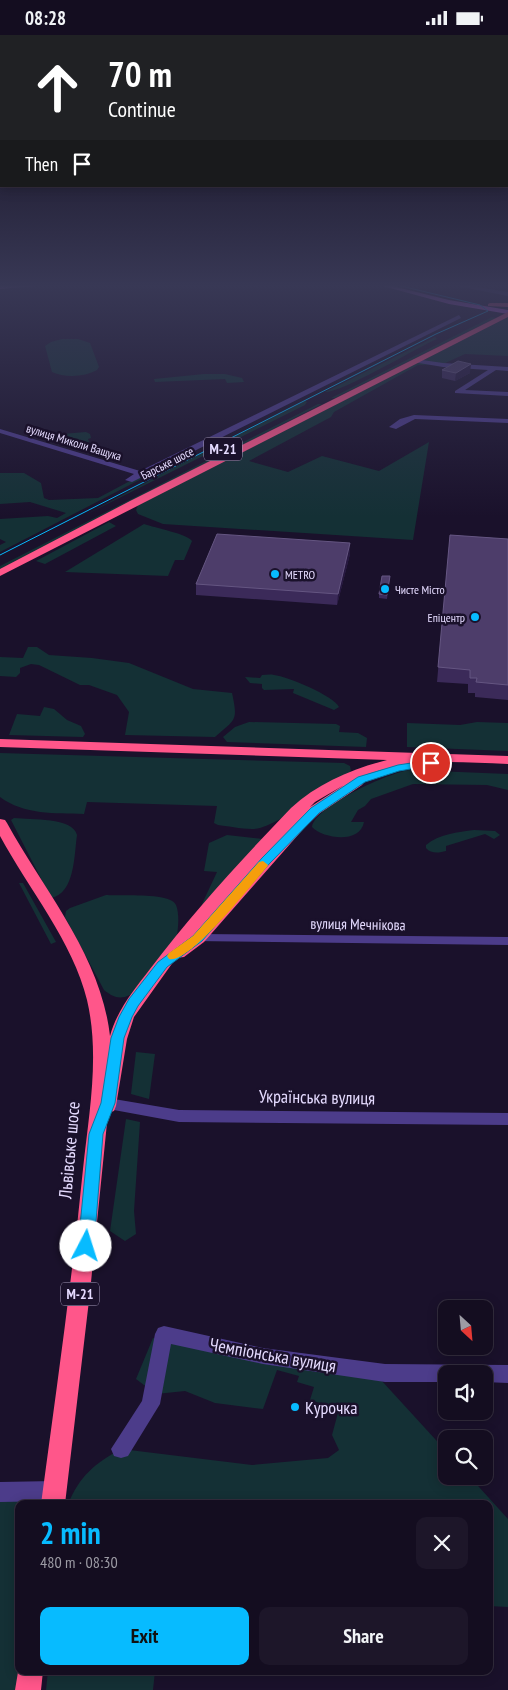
<!DOCTYPE html>
<meta charset="utf-8">
<style>
body{margin:0;font-family:"PT Sans Narrow",sans-serif;background:#1d1629;color:#f1f3f6;height:100vh;display:flex;flex-direction:column;font-size:19px;white-space:nowrap}
*{box-sizing:border-box;margin:0}
p{font-size:16px;color:#9d9ca5}
.icon{flex:none;width:28px;height:28px;fill:none;stroke:currentColor;stroke-width:2;stroke-linecap:round;stroke-linejoin:round}
.map{position:relative;flex:1;overflow:hidden}
.sheet{position:absolute;left:15px;top:1465px;width:478px;height:175px;display:flex;flex-direction:column;background:#140d20;border-radius:10px;box-shadow:0 2px 12px #0003,0 0 0 1px #332d3e}
.sheet>*{flex:none}
.hud{position:absolute;left:0px;top:0px;width:509px;height:152px;box-shadow:0 2px 12px #0003,0 0 0 1px #332d3e;background:#202124;color:#fff;overflow:hidden}
.needle{width:32px;rotate:154deg}
.controls{position:absolute;left:438px;top:1265px;display:grid;gap:10px}
.controls a{display:grid;place-items:center;width:55px;height:55px;border-radius:10px;background:#140d20;box-shadow:0 2px 12px #0003,0 0 0 1px #332d3e;font-size:25px}
.pin{position:absolute;display:grid;place-items:center;width:42px;height:42px;color:#fff;margin:-21px;border:2px solid #fff;border-radius:50%;box-shadow:0 1px 5px #0007}
.me{position:absolute;width:55px;margin:-28px;rotate:5deg;stroke-linejoin:round;filter:drop-shadow(0 0 4px #0008)}
.turn{display:flex;align-items:center;gap:18px;height:105px;padding:0 25px;font-size:22px}
.turn .icon{width:65px;height:65px;stroke-width:2.5}
.turn b{display:block;font-size:35px;line-height:42px}
.then{display:flex;align-items:center;height:48px;padding:0 25px;background:#0003;gap:10px;font-size:19px}
.round{display:grid;place-items:center;flex:none;width:52px;height:52px;border-radius:10px;background:#1d1629}
.overview{display:flex;align-items:center;justify-content:space-between;height:85px;padding:0 25px}
h1{font-size:30px;font-weight:700;line-height:38px;color:#07bbff}
.button{display:flex;gap:10px;margin-top:auto;padding:10px 25px}
.button a{flex:1;height:58px;border-radius:10px;background:#07bbff;color:#111;font-size:20px;font-weight:700;line-height:58px;text-align:center}
.button a+a{background:#1d1629;color:#f1f3f6}
.status{display:flex;justify-content:space-between;align-items:center;height:35px;padding:0 25px;background:#140d20;direction:ltr}
.status svg{height:14px;fill:currentColor}
.map>svg:first-child{display:block}
.green{fill:#143035}
.lines{fill:none;stroke-linecap:round;stroke-linejoin:round}
.minor{fill:#4c3c8a;fill-rule:evenodd}
.major{fill:#df62ff;fill-rule:evenodd}
.highway{fill:#ff568a;fill-rule:evenodd}
.tram{stroke:#07bbff;stroke-width:1}
.wall{fill:#3b2a59}
.shaded-wall{fill:#26183f}
.building{fill:#4d3d6a;stroke:#655682}
.route{fill:#07bbff;stroke:#057aa6}
.slow{fill:#f59e0b}
.poi-dot{fill:#07bbff;stroke:#1a112b;stroke-width:2}
.labels{text-anchor:middle;dominant-baseline:central;stroke-width:5;stroke-linejoin:round;paint-order:stroke}
.far-street-label{font-size:12px;fill:#e5dbff;stroke:#1a112b}
.far-poi-label{font-size:12px;fill:#e5dbff;stroke:#1a112b;text-anchor:start}
.shield{fill:#1a112b;stroke:#a89ebf;stroke-width:1}
.shield-label{font-size:14px;font-weight:bold;fill:#e5dbff}
.street-label{font-size:15px;fill:#e5dbff;stroke:#1a112b}
.near-street-label{font-size:18px;fill:#e5dbff;stroke:#1a112b}
.near-poi-label{font-size:18px;fill:#e5dbff;stroke:#1a112b;text-anchor:start}
</style>
<div class="status"><b>08:28</b><svg viewBox="0 0 49 12"><path d="M0 12V9h3v3zM5 12V6h3v6zM10 12V3h3v9zM15 12V0h3v12zM26 1h20v11H26zM47 4h2v5h-2z"/></svg></div>
<div class="map">
<svg width="508" height="1655" viewBox="0 0 508 1655">
<rect width="100%" height="100%" fill="#1a112b"/>
<path class="green" d="M492,282L496,283L335,363H331Z
M508,282V321L465,319L443,329L418,330L334,377L331,382L249,426L288,437L322,421L379,436L429,407L413,505L163,489L138,479L136,475L138,470Z
M435,302L437,304C416,313 342,358 325,357Z
M62,304H78L90,308L99,332L97,335C85,342 65,343 52,337L45,311L51,307Z
M204,339H225L242,343L244,347L227,348L225,344L155,347L154,344Z
M305,366L307,367L305,370L85,480L188,425Z
M318,369H322L0,535V531Z
M86,397L90,399L91,403L88,404L92,416L87,417L58,405L38,401Z
M175,422L180,424L0,517V510L6,507L0,504V484L48,481L57,483L66,478L30,467L0,469V438H24L41,448L44,463L49,465L98,463Z
M109,487L116,491L45,529L36,526Z
M144,489C155,493 188,499 192,506L184,525H175L168,541L65,537Z
M28,612H37L49,620L92,623L129,628L193,654L232,658C238,686 236,684 215,702L125,700L129,677L117,660L89,650H80L39,630L31,629L20,633V638L16,642L0,641V622L23,623Z
M262,640C266,640 270,639 274,640C287,641 334,661 339,672L334,675L293,658L294,654L264,655L262,653V649L250,648L245,642L260,643Z
M44,672L54,674L67,685L81,691L85,699L83,702L9,700L17,679L40,681Z
M249,687L336,689L340,691L339,697L358,698L367,703L366,712L227,707L223,702L235,692Z
M477,687L508,688V716L407,712V688L460,690Z
M0,718L344,728L350,731L351,736C338,750 277,789 260,793C251,796 228,791 218,790L214,788L217,771L87,767L84,779C55,778 24,780 0,762Z
M410,735L508,739V755L487,750L413,749L371,764L365,771L358,775L351,787H364C360,809 324,804 312,792C315,771 390,737 410,735Z
M14,783C31,785 73,782 77,800C74,821 75,858 51,863L11,785Z
M474,795L495,796L500,800L494,804L485,799L446,811V816C439,818 431,819 426,813V810C439,799 458,797 474,795Z
M227,800L263,804L204,871L202,869L217,837L204,836L209,808Z
M19,848H23L56,907L51,909Z
M106,860C119,861 171,857 176,870C180,880 178,896 176,905L130,960C119,965 113,962 104,955L65,882L66,876L70,873Z
M136,1017L155,1019L149,1064L131,1059Z
M126,1084L140,1087L134,1176L136,1199L125,1206L110,1196Z
M153,1303L262,1327L381,1345L446,1416V1441H469L508,1484V1572L489,1571V1469H68C80,1441 94,1429 121,1414L252,1430L328,1423L339,1415L332,1400L339,1374L310,1365L314,1352L297,1347L299,1341L277,1335L263,1374L215,1368L185,1356L156,1359L136,1344Z
M45,1456L43,1469H19V1636L17,1655H0V1457Z
M48,1636H155L153,1655H46Z"/>
<g class="lines">
<path class="minor" d="M452,250H464L508,257V261Z
M459,280L461,283L132,447L125,445L134,439L0,398V394L140,436Z
M415,324L443,328L508,332V336L496,335L465,355L508,357V361L455,358V356L488,335L443,332L413,327V325Z
M414,380L508,384V388L415,384L396,394L389,392L400,384Z
M198,899L508,902V910L193,906L191,903L193,900Z
M108,1063L179,1075L508,1078V1090L179,1087L103,1073L100,1069L103,1065Z
M164,1291L263,1313L385,1329L508,1330V1348L484,1347V1339H446V1347H385L263,1329L171,1309L160,1369L128,1421L121,1423L114,1421L111,1414L142,1366L155,1299L158,1293Z
M55,1446L62,1449L65,1456L62,1463L55,1466L0,1467V1447Z"/>
<path class="major" d="M0,250H47L0,254Z
M379,250H388L449,265L508,275V279L449,269Z"/>
<path class="highway" d="M490,268H508V272L488,271V269Z
M508,277V282L0,541V534L130,466Z
M0,704L508,721V729C454,727 409,722 358,743L364,747L362,750L320,778L305,792L204,907L184,922L176,923L134,982L127,1004L116,1071L114,1076L108,1078L90,1257L65,1469H41C56,1357 72,1246 83,1134C89,1078 100,1020 87,965C73,907 28,853 0,801V784L5,785L7,788C45,857 101,921 110,1001C117,975 134,955 150,934C193,877 242,824 291,773C318,748 352,734 387,725L0,712ZM344,750L310,772L285,797L315,767Z
M19,1631V1636H43L41,1655H15Z"/>
<path class="tram" d="M0,251L13,250
M0,520L436,299L488,276L480,270L397,250"/>
</g>
<path class="wall" d="M442,335L470,338L455,346L442,343Z
M450,500L508,504V665L475,662V658H468V649L437,647Z
M350,519L337,570L196,560V549Z
M390,541L387,564L379,563V559Z"/>
<path class="shaded-wall" d="M471,329L470,338L455,346L456,338Z
M350,508V519L337,570L338,559Z"/>
<path class="building" d="M458,326L471,329L456,338L442,335Z
M217,499L350,508L338,559L196,549Z
M450,500L508,504V650L476,647L477,643H470V635L438,632Z
M382,541H390L387,560L379,559Z"/>
<linearGradient id="sky" x2="0" y2="1"><stop stop-color="#0e0918"/><stop offset="0.52" stop-color="#383855"/><stop offset="1" stop-color="#383855" stop-opacity="0"/></linearGradient>
<rect width="508" height="482" fill="url(#sky)"/>
<path class="route" d="M431,725L436,728L434,730L399,736L365,747L319,778L270,828L202,906L167,932L138,971L132,982L124,1003L115,1068L103,1099L94,1211L91,1216L86,1218L80,1216L78,1211L89,1099L101,1068L111,1003L119,982L129,964L158,927L193,901L262,823L311,773L358,742L398,730Z"/>
<path class="slow" d="M263,826L268,830L267,832C252,849 189,930 169,924L167,921L169,918L193,901L259,827Z"/>
<g class="poi-dot">
<circle cx="275" cy="539" r="5"/>
<circle cx="385" cy="554" r="5"/>
<circle cx="475" cy="582" r="5"/>
<circle cx="295" cy="1372" r="5"/>
</g>
<g class="labels">
<g class="far-street-label">
<text transform="translate(74 407) rotate(17)">вулиця Миколи Ващука</text>
<text transform="translate(167 428) rotate(-27)">Барське шосе</text>
</g>
<g class="far-poi-label">
<text x="285" y="539">METRO</text>
<text x="395" y="554">Чисте Місто</text>
<text x="465" y="582" text-anchor="end">Епіцентр</text>
</g>
<g class="shield">
<rect x="204" y="402.5" width="38" height="23" rx="4"/>
<rect x="61" y="1247.5" width="38" height="23" rx="4"/>
</g>
<g class="shield-label">
<text x="223" y="414">М-21</text>
<text x="80" y="1259">М-21</text>
</g>
<g class="street-label">
<text transform="translate(358 889) rotate(1)">вулиця Мечнікова</text>
</g>
<g class="near-street-label">
<text transform="translate(317 1062) rotate(1)">Українська вулиця</text>
<text transform="translate(69 1115) rotate(-85)">Львівське шосе</text>
<text transform="translate(273 1320) rotate(10)">Чемпіонська вулиця</text>
</g>
<g class="near-poi-label">
<text x="305" y="1372">Курочка</text>
</g>
</g>
</svg>
<div class="controls">
<a><svg class="needle" viewBox="-14 -14 28 28"><path d="M0-13l5 13h-10z" fill="#e53935"/><path d="M0 13l5-13h-10z" fill="#9d9ca5"/></svg></a>
<a><svg class="icon" aria-label="sound" viewBox="0 0 24 24"><path d="M4 9h4l5-4v14l-5-4H4zM17 9q2 3 0 6"/></svg></a>
<a><svg class="icon" aria-label="search" viewBox="0 0 24 24"><circle cx="10" cy="10" r="6"/><path d="M15 15l6 6"/></svg></a>
</div>
<div class="pin" style="left:431px;top:728px;background:#d93025"><svg class="icon" aria-label="arrive" viewBox="0 0 24 24"><path d="M6 21V4h12l-3 4 3 4H6"/></svg></div>
<svg class="me" style="left:86px;top:1211px" viewBox="-20 -20 40 40"><circle r="19" fill="#fff"/><path d="M0-13L10 11 0 6-10 11z" fill="#07bbff"/></svg>
<div class="hud">
<div class="turn"><svg class="icon" aria-label="ahead" viewBox="0 0 24 24"><path d="M12 20V5M6 11l6-6 6 6"/></svg><div><b>70 m</b>Continue</div></div>
<div class="then">Then<svg class="icon" aria-label="arrive" viewBox="0 0 24 24"><path d="M6 21V4h12l-3 4 3 4H6"/></svg></div>
</div>
<section class="sheet">
<div class="overview"><div><h1>2 min</h1><p>480 m · 08:30</p></div><a class="round"><svg class="icon" aria-label="close" viewBox="0 0 24 24"><path d="M6 6l12 12M18 6L6 18"/></svg></a></div>
<div class="button"><a>Exit</a><a>Share</a></div>
</section>
</div>
